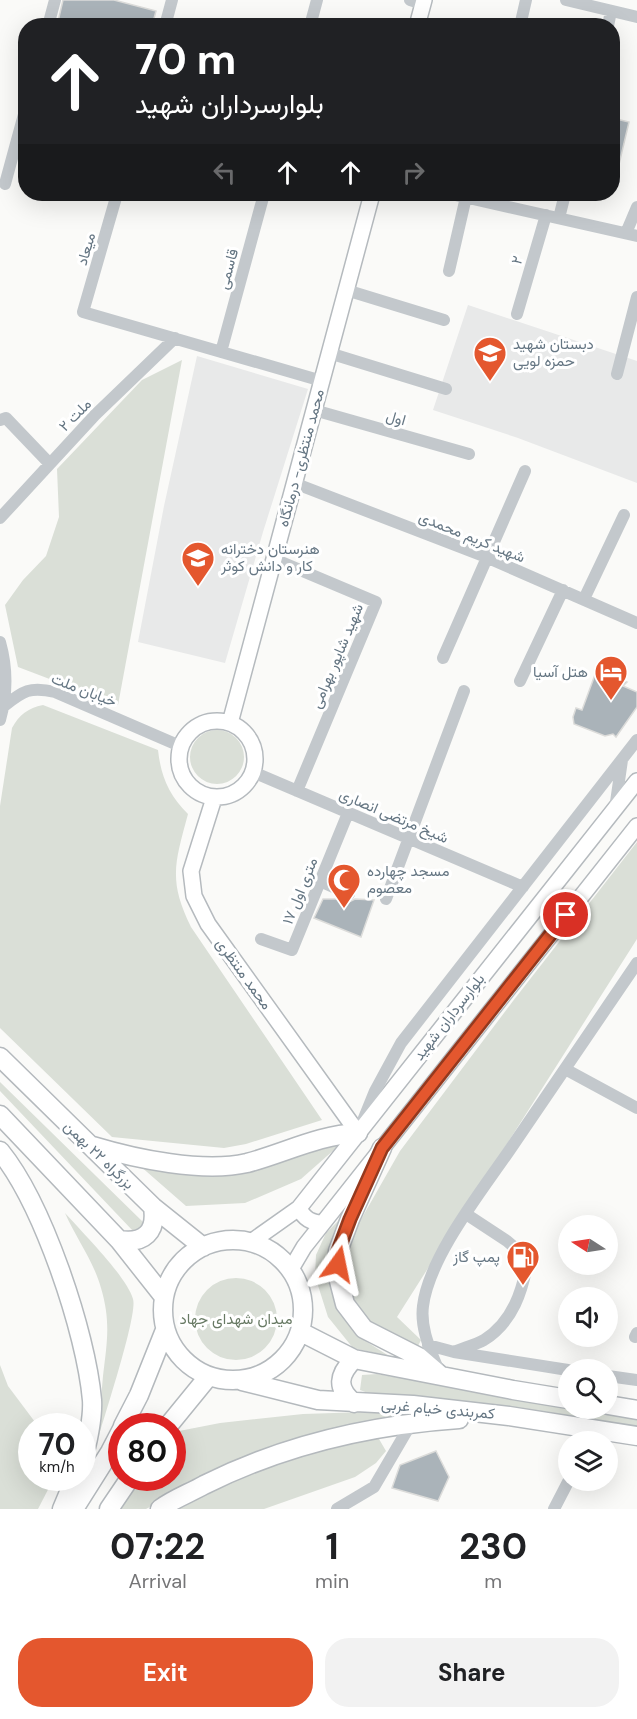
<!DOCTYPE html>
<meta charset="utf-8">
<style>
body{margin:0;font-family:"DM Sans",Vazirmatn,sans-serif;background:#f2f2f2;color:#202124;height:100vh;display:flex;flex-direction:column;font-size:22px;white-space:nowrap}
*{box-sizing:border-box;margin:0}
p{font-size:20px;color:#757577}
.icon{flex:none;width:33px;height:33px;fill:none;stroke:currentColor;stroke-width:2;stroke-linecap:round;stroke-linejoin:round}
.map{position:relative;height:1509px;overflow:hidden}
.panel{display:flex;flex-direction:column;background:#fff;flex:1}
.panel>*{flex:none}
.guide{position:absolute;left:18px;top:18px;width:602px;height:183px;border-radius:24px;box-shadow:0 6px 24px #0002;background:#202124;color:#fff;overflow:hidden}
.needle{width:39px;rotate:282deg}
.controls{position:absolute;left:558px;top:1215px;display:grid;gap:12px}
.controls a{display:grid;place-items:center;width:60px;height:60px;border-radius:50%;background:#fff;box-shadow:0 6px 24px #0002;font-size:30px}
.speed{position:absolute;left:18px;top:1413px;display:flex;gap:12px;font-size:30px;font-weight:700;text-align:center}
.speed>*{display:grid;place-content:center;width:78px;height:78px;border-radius:50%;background:#fff;box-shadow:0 6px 24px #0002;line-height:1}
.speed small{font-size:15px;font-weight:400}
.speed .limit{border:9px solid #d22;background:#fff;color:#111}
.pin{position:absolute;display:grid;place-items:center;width:51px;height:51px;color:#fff;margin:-26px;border:3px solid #fff;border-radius:50%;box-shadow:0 2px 6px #0007}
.me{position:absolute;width:66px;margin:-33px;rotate:12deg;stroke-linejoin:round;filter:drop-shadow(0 0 4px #0008)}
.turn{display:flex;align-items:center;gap:21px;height:126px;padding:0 18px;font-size:27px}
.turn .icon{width:78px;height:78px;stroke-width:2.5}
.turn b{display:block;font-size:42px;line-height:51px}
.lanes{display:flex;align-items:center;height:57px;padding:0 18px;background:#0003;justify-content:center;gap:30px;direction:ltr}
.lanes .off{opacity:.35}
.eta{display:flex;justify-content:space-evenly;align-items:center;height:102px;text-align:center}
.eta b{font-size:36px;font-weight:700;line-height:42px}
.primary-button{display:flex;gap:12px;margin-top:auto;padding:12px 18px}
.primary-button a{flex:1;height:69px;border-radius:24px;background:#e4572e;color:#fff;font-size:24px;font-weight:700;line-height:69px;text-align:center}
.primary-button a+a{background:#f2f2f2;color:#202124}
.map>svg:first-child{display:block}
.built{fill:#e8e9e9}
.green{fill:#dadfd7}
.building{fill:#aab3b9;stroke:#dcdcda;stroke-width:1.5}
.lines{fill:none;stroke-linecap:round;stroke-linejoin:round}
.major-casing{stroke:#b5babe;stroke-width:18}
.highway-casing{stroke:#b4b9bd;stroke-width:21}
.minor{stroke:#c3c8cc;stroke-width:12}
.major{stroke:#fff;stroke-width:15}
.highway{stroke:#fff;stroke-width:18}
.route-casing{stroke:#94391e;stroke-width:15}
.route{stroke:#e4572e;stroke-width:10}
.labels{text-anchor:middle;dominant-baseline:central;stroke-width:6;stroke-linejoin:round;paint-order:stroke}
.street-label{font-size:15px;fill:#657683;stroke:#fff}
.poi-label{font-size:15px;fill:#657683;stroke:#fff;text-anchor:start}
.park-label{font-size:15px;fill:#687a64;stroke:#fff}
</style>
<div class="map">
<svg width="637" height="1509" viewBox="0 0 637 1509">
<rect width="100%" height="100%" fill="#fafaf8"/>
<path class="built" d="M468,305L637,361V483L518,438L433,410Z
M197,356L308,389L263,532L225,663L138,642L164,506Z"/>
<path class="green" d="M182,360L118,705L18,667L5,605L23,580L46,556L59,517L57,469L142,380Z
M43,705L158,750C161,777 169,795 188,814C175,863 168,880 191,927L322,1120L246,1144L224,1148L112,1137L0,1028V806L12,728C19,715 28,708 43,705Z
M190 757a27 27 0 1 1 54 0a27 27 0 1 1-54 0Z
M637,842V939L397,1317L421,1340L418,1346L392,1340L357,1311L349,1292L344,1265L351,1237L400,1151L513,1001Z
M0,1082L143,1222L141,1229L133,1231L0,1091Z
M340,1141L335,1149L301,1179L245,1203L186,1206L139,1165L207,1173Z
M347,1212L334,1242L328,1271L338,1309L356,1335L389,1356L353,1348L328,1317L315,1276L316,1255L326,1233Z
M65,1213C82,1232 127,1277 133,1299C138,1314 105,1414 99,1436C100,1416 101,1396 103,1376C107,1342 111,1322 101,1288C94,1262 76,1238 65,1213Z
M195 1319a41 41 0 1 1 82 0a41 41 0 1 1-82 0Z
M0,1365L8,1386L38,1426H32V1478H54L38,1509H0Z
M377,1374L637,1419V1428L376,1396L360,1390L362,1375Z
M396,1411L400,1418L210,1474L146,1509H120L140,1478H172V1434L174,1432L220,1423L303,1414Z
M363,1438L379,1439L386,1451L376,1463L355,1477L264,1509H176L257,1469Z"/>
<path class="building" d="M63,0H114L156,11L152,26H57Z
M612,118L629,122L616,177H612Z
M596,672L627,682L623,686L637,692V707L616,737L613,734L605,736L574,724L573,717L576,708L582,710Z
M323,899H340L349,902L355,899L374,900L361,937L314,918Z
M436,1451L449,1477L438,1501L392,1488L400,1465Z"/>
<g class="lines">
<defs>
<path id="major" d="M417,26L424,0
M179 759a38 38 0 1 1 76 0a38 38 0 1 1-76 0Z
M230,723L372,194
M214,798L191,871L194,896L208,924L358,1133
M299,1208C304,1219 312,1223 323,1223
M251,1242L299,1208L637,781
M291,1269L304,1247L637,826"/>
<path id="highway" d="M0,1057L153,1207L203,1247
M0,1115L119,1240L164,1297
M93,1146C136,1159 203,1173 247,1163C285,1153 318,1135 358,1133
M382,1148L350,1219L338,1251V1277L345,1304L364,1329L419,1357L440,1375
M0,1151C43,1204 86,1332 92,1400C93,1415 88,1445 82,1459
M163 1310a70 70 0 1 1 140 0a70 70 0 1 1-140 0Z
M119,1240C144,1244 157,1232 153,1207
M301,1332L354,1359L513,1390L568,1399
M354,1359C338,1375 336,1388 354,1403
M242,1381L318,1400L413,1405L509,1416L637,1436
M608,1405L637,1410
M123,1426L139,1395L165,1330
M168,1426L208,1377
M62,1509L75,1478
M74,1509L110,1452L122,1429
M109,1509L130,1478
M160,1509C173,1499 190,1493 204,1485C284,1445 370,1425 459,1419"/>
</defs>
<use href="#major" class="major-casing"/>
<use href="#highway" class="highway-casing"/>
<path class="minor" d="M410,0L423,4
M566,0L637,17
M48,26L55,0
M165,26L172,0
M310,26L317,0
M520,26L526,0
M608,26L611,11
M5,184L26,107
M117,194L83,312L322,381
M451,194L637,236
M559,218L565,194
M626,233L637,207
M449,271L466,197
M346,290L444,320
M517,314L546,215
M221,352L264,194
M329,353L446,389
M617,374L637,297
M314,410L469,454
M0,420L6,418L49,463
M294,483L486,557L637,623
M0,518L95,415L175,338
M274,559L376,602L297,791
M584,599L624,515
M0,642C7,667 7,695 0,720
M443,658L525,471
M520,681L563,590
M4,706C23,691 30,686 55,692L180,746
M253,772L523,887
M615,809L622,760
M320,881L349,894
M386,899L464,691
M261,939L292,950L348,813
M565,1069L637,1108
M362,1123L375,1091L401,1043L637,740
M635,1337L637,1333
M428,1345L454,1352L568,1370
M454,1352C463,1348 475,1345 484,1340C513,1322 523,1290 528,1259L507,1241L466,1214
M439,1372C431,1351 420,1329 423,1306C429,1257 481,1192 509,1151C551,1089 594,1026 637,963
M608,1376L637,1380
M337,1509L374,1487L412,1422
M554,1509L569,1480"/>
<use href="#major" class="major"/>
<use href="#highway" class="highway"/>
</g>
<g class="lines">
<defs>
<path id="route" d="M338,1264V1251L350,1219L382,1148L566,915"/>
</defs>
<use href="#route" class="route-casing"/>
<use href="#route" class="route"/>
</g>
<defs>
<symbol id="school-pin" viewBox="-11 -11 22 30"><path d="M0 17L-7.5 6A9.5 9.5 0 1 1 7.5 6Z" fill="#e4572e" stroke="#fff"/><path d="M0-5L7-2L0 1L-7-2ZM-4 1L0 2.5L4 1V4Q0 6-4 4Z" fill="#fff"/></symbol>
<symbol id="hotel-pin" viewBox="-11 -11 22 30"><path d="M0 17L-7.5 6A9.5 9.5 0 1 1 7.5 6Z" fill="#e4572e" stroke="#fff"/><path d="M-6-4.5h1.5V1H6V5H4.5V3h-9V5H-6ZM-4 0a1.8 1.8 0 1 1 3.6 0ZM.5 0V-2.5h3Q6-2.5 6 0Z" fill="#fff"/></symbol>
<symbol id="mosque-pin" viewBox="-11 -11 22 30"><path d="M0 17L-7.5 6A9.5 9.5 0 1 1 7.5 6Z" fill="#e4572e" stroke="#fff"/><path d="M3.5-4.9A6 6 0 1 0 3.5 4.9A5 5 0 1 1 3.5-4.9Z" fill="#fff"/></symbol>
<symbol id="fuel-pin" viewBox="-11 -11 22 30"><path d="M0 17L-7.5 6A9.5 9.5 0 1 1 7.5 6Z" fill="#e4572e" stroke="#fff"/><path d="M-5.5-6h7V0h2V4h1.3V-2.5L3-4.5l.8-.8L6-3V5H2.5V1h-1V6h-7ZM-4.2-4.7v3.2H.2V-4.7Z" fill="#fff"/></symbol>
</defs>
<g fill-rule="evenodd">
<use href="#school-pin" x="471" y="334" width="38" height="52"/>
<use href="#school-pin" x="179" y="539" width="38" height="52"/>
<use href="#hotel-pin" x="592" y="653" width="38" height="52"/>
<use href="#mosque-pin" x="325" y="861" width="38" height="52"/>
<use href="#fuel-pin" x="504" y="1238" width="38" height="52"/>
</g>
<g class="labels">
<g class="street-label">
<text transform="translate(86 249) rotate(-74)">میعاد</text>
<text transform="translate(517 260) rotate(-74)">۲</text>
<text transform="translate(228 269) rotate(-75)">قاسمی</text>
<text transform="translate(75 415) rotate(-45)">ملت ۲</text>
<text transform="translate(396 418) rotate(16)">اول</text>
<text transform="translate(301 458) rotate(-75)">محمد منتظری- درمانگاه</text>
<text transform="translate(472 537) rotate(22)">شهید کریم محمدی</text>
<text transform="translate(337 656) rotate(-67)">شهید شاپور بهرامی</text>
<text transform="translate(84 690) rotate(21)">خیابان ملت</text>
<text transform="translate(394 816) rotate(23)">شیخ مرتضی انصاری</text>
<text transform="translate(300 891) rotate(-68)">۱۷ متری اول</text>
<text transform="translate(244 974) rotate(54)">محمد منتظری</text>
<text transform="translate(449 1017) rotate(-52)">بلوارسرداران شهید</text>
<text transform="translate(99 1155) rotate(44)">بزرگراه ۲۲ بهمن</text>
<text transform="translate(438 1409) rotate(5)">کمربندی خیام غربی</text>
</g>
<g class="poi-label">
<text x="513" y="344">دبستان شهید<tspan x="513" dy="17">حمزه لویی</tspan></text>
<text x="221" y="549">هنرستان دخترانه<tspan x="221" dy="17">کار و دانش کوثر</tspan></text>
<text x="588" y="672" text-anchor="end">هتل آسیا</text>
<text x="367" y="871">مسجد چهارده<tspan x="367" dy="17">معصوم</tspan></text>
<text x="500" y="1257" text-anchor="end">پمپ گاز</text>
</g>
<g class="park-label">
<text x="236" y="1319">میدان شهدای جهاد</text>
</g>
</g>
</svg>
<div class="controls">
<a><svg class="needle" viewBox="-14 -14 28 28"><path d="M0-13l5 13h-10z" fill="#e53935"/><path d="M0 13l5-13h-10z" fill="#757577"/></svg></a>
<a><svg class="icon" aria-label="sound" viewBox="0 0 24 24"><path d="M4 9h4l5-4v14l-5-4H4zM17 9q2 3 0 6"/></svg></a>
<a><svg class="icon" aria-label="search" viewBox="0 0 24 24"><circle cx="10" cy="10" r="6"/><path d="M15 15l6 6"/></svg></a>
<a><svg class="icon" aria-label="layers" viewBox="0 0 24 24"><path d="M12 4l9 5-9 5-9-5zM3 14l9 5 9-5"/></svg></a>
</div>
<div class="speed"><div>70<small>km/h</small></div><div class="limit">80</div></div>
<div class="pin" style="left:566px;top:915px;background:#d93025"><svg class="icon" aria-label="arrive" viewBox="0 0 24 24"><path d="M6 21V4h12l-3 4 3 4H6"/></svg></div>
<svg class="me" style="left:338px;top:1264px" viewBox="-20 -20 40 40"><path d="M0-17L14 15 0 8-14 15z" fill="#e4572e" stroke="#fff" stroke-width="4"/></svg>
<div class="guide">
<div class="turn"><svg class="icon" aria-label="ahead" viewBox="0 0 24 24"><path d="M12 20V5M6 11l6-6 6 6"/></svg><div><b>70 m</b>بلوارسرداران شهید</div></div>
<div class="lanes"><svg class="icon off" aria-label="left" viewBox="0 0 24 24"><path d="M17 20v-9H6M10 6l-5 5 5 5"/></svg><svg class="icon" aria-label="ahead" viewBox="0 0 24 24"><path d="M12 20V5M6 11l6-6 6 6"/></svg><svg class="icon" aria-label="ahead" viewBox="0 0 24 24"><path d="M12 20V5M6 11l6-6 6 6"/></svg><svg class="icon off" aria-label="right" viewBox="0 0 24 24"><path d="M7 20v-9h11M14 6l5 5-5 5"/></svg></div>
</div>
</div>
<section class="panel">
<div class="eta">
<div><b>07:22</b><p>Arrival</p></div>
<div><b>1</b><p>min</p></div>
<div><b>230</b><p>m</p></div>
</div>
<div class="primary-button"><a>Exit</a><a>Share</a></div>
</section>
